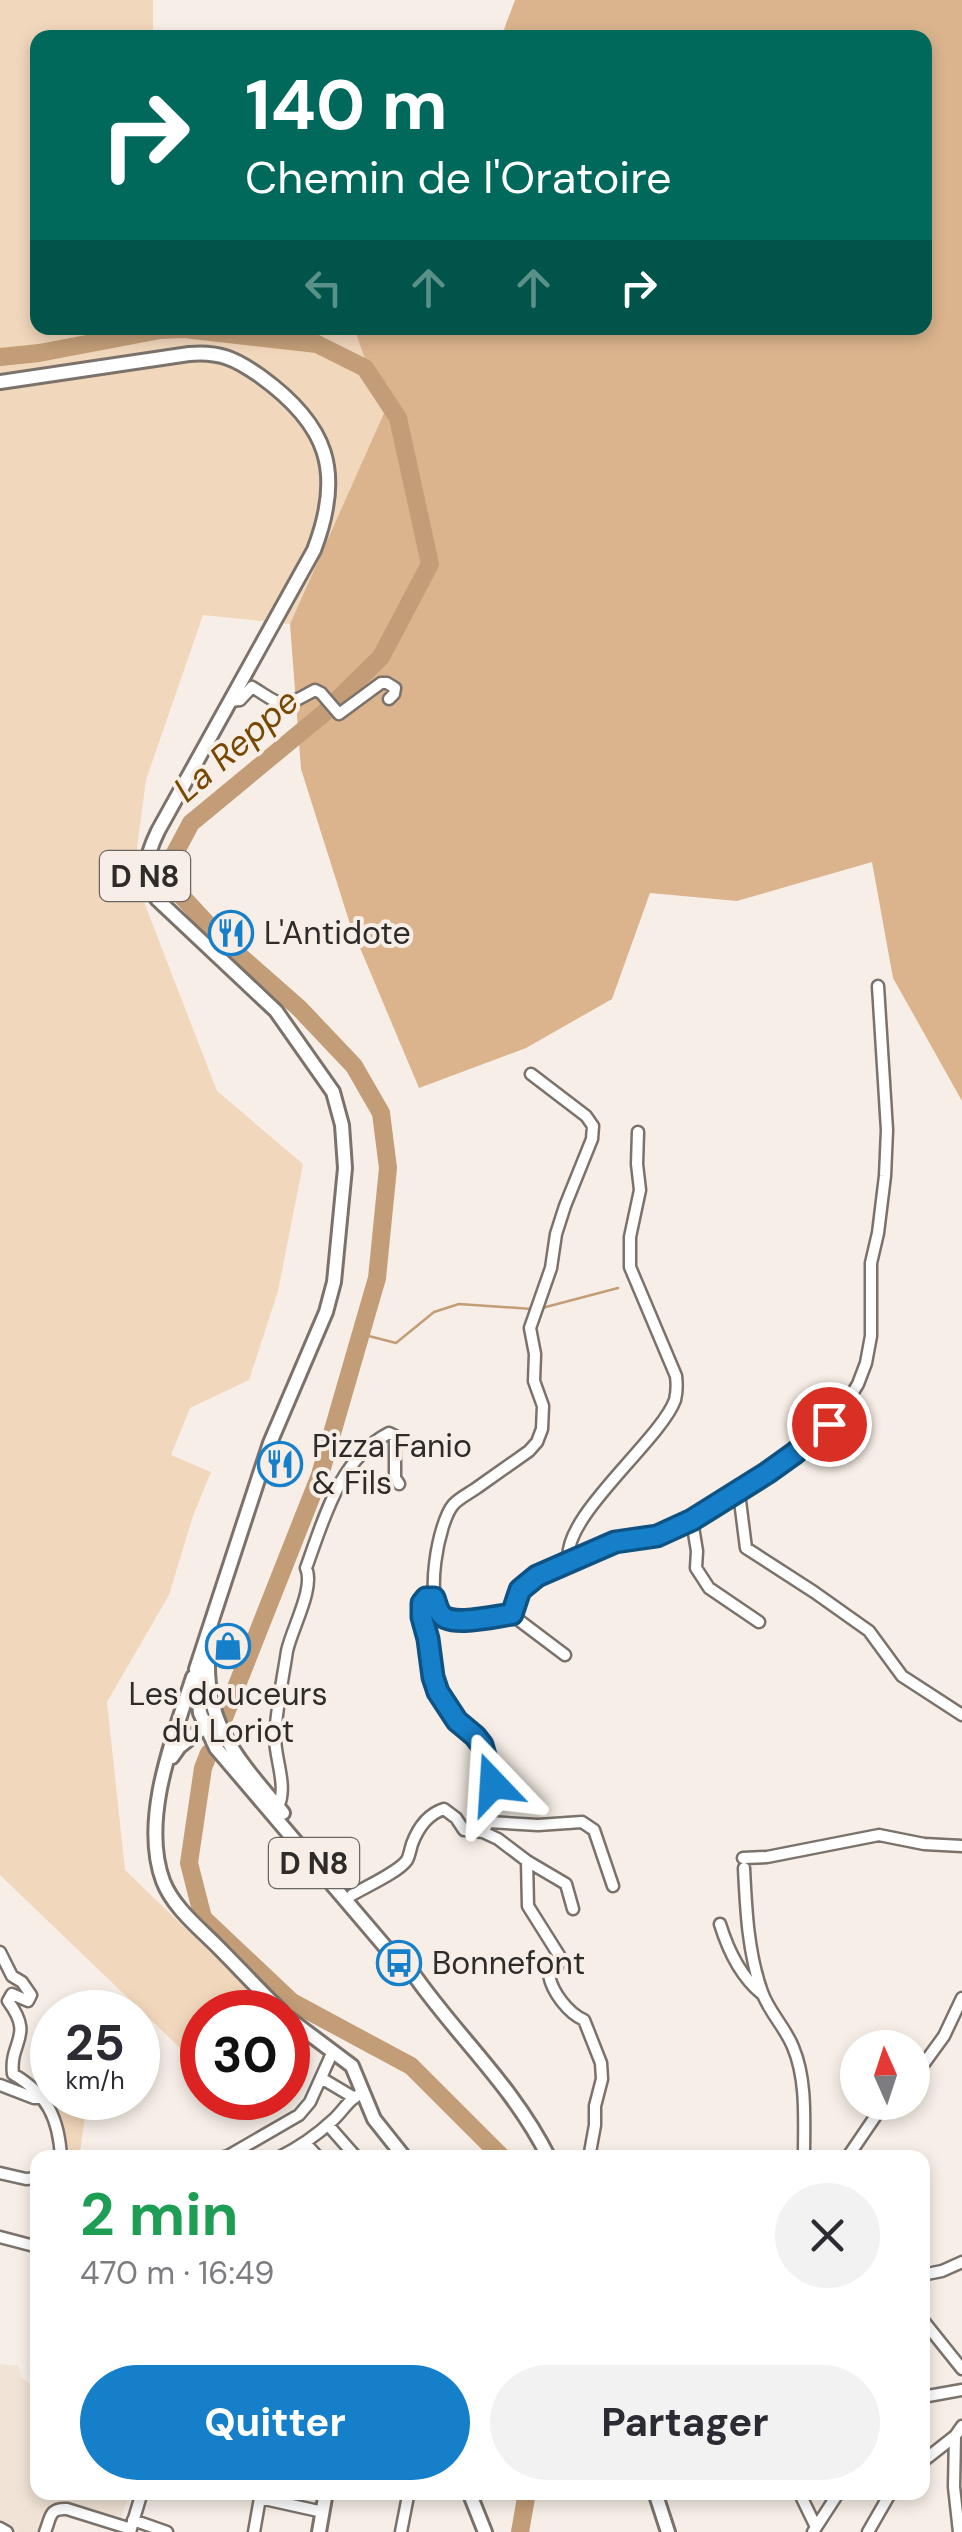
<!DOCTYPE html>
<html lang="fr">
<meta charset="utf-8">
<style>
body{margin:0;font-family:"DM Sans",sans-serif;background:#f2f2f3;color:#2b2b33;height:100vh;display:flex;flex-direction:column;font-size:38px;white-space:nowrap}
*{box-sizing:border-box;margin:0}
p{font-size:32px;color:#7c7c81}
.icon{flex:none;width:55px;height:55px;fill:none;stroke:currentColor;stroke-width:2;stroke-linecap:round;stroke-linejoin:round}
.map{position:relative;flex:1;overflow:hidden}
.drawer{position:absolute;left:30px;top:2150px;width:900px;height:350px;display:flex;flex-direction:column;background:#fff;border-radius:20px;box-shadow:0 5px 15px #0003}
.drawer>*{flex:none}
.top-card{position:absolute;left:30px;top:30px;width:902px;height:305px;border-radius:20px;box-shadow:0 5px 15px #0003;background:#00695c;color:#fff;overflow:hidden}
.needle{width:65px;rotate:357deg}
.controls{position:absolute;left:840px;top:2030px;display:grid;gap:20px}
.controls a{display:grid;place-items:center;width:90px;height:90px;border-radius:50%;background:#fff;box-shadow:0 5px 15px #0003;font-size:50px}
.speed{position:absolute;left:30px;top:1990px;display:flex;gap:20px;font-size:50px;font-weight:700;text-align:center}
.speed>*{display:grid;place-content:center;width:130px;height:130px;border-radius:50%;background:#fff;box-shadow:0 5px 15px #0003;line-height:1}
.speed small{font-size:25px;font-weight:400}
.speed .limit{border:15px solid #d22;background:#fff;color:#111}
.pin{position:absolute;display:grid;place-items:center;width:85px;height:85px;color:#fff;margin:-42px;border:5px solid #fff;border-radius:50%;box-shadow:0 2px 10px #0007}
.me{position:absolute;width:110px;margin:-55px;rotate:340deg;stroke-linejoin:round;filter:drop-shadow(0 0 8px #0008)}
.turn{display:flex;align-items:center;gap:35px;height:210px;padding:0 50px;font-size:45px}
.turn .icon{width:130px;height:130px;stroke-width:2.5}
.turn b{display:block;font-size:70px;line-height:85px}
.lanes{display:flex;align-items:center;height:95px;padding:0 50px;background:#0003;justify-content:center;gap:50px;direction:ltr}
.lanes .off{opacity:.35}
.round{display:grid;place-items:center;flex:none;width:105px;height:105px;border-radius:52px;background:#f2f2f3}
.head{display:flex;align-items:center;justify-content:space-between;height:170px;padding:0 50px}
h1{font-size:60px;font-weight:700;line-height:75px;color:#1e9e55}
.action{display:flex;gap:20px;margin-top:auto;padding:20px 50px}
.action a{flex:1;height:115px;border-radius:60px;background:#157fca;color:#fff;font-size:40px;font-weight:700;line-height:115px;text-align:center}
.action a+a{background:#f2f2f3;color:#2b2b33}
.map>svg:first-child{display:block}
.built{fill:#f1e3d5}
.green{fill:#f1d7bc}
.forest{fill:#dbb48d}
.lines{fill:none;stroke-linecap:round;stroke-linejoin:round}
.stream{stroke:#c39d77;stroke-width:2.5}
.river{stroke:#c39d77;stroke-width:18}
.minor-casing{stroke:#7a726b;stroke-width:15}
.major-casing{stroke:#7a726b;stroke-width:18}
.minor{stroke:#fff;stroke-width:10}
.major{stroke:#fff;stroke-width:12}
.route-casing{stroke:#0e5383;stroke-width:25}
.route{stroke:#157fca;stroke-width:18}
.labels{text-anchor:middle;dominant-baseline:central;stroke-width:8;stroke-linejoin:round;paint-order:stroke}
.shield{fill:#f7efe7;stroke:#6a6661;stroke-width:2.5}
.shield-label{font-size:30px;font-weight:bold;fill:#2e2b28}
.poi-label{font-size:32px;fill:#2e2b28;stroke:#f7efe7;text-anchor:start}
.water-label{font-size:35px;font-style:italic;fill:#784701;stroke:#f7efe7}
</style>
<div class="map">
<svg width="962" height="2532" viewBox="0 0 962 2532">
<rect width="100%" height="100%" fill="#f7efe7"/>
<path class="built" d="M0,2364L18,2366L21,2377L37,2390L38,2492L130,2493L119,2523L60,2502L50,2504L37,2532H18L0,2522Z"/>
<path class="green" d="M0,0H153V37L38,38V328H354L384,413L290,624L203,615L146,780L137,848L139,889L217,1091L303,1164L278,1291L249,1380L190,1408L171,1455L211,1472L193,1516L169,1595L107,1702L125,1870L270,2010L266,2012H202V2069L0,1875Z
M52,2086V2098H79L87,2101L80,2152L78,2153L76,2157H64L62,2146L64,2131L58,2120L59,2117L56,2116L46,2097Z"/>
<path class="forest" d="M515,0H962V1101L893,978L872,862L737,901L650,893L612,999L526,1048L419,1088L350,924L301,769L290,624L384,413L354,328H925V38L508,37L503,32Z"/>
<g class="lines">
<path class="stream" d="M542,1308L618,1288
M361,1334L396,1343L434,1312L459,1304L532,1309"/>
<path class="river" d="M0,357L39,353L160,330L184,329L317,344L365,368L398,418L430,564L381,657L324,713L191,823L168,866L176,890L225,943L299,1008L354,1066L381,1113L388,1168L377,1278L320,1475L224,1718
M209,1753L203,1768L189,1863L203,1918L292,2002L411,2066L503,2158
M520,2532L527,2492"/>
<defs>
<path id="minor" d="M230,701L240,700L252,687C288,709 279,709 315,690L321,693L339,714L381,683H387L395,688L394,694L389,699
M531,1074L586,1116L593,1126L592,1139L565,1206L556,1234L551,1268L530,1328L535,1354L534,1381L543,1406L542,1429L537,1442L529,1451C512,1463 495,1475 478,1487C470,1493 459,1498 453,1505C438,1523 424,1602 443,1617C454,1626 497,1616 512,1615L520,1590L537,1576L615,1542L657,1536L692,1521L739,1493L795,1453L829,1424L841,1412L858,1384L866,1363L871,1336V1263L878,1233L885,1176L887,1130L878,986
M739,1493L746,1548L814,1592L869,1631L902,1676L962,1715
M692,1521L697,1551L696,1568L709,1588L759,1622
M569,1562C559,1519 660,1441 675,1400C677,1392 677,1384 676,1376L630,1267V1237L640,1190L637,1164L638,1132
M512,1615L565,1655
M278,1807C288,1786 275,1760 275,1737C276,1711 283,1678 287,1651C292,1628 315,1588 306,1568C324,1519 339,1459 389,1433L395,1436V1478L399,1484
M489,1822L538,1825L582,1822L594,1830L613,1886
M483,1832L498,1839L527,1861L566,1884L573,1909
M743,1858L767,1857L879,1835L924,1844L962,1846
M527,1861L528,1906L562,1960L549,1975C552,1992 568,2013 584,2020L601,2063L602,2079L595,2106V2125L589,2158
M744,1868C746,1910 748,1953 762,1992C769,2012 785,2027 793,2047C807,2080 804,2120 804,2156L807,2158
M352,1895C365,1887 399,1872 407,1860C409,1857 411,1847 412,1844C418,1828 428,1814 444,1809L456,1818L464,1830L483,1832C498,1811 495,1754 476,1736C461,1721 451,1716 440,1696C430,1677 432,1655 427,1635C424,1621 418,1610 426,1598H434
M720,1924C728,1950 740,1976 762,1994
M0,1952L12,1976L22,1982L31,1995L28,2001L12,1994L8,2001C35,2037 9,2041 13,2074C47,2094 59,2118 61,2158
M321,2078L353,2097
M912,2080L944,2036L962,1998
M0,2085L34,2098H42
M328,2125L357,2158
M305,2143L319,2158
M221,2158L228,2156L299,2115L310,2102L333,2051
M278,2158C298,2148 317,2135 333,2120C344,2110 349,2098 363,2093
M847,2158L879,2111L891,2102
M0,2173L26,2179L38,2178
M0,2237L38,2247
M922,2275L942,2271L962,2262
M922,2319L962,2369
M922,2400L928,2396L962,2390
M955,2436L954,2487L959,2532
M922,2462L955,2436L962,2426
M799,2492L816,2527
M133,2520L167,2532
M0,2528L7,2532
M45,2532C51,2517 49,2508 67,2509L131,2529
M130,2532L142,2492
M254,2532L260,2498L323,2512
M401,2532L408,2496
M813,2532L839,2492
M868,2532L891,2492"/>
<path id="major" d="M0,382L189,354C219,351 236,359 260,376C328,425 344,472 314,550L158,831C146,856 139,878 158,900L276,1011L333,1092L342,1125L345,1168L334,1282L326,1312L270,1443L196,1669L200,1713L216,1748L399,1963L415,1977
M209,1646C201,1722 237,1758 283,1813
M193,1677C174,1736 140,1819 163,1881C173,1907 198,1927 217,1946C239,1968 260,1991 282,2012
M172,1757L179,1747L208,1724
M412,1972C457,2037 512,2084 549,2158
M288,2018L352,2066L374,2119L405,2158
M469,2492L485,2532
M655,2492L668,2532
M319,2532L326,2492"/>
</defs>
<use href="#minor" class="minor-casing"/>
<use href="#major" class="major-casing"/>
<use href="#minor" class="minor"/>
<use href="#major" class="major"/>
</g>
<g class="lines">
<defs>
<path id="route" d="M493,1784L482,1745L475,1736L457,1721L438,1692L433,1677L428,1639L422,1617V1603L426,1598H434C436,1603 437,1609 440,1613C448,1628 496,1616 512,1614L520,1590L537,1576L615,1542L657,1536L692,1520L767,1473L795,1453L829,1424"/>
</defs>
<use href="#route" class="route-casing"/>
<use href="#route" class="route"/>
</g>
<defs>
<symbol id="restaurant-ring" viewBox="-11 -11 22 22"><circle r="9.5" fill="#f7efe7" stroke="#157fca" stroke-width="1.5"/><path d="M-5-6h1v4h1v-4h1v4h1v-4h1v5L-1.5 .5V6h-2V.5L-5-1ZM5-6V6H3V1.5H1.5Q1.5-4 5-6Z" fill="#157fca"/></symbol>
<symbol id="shop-ring" viewBox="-11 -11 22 22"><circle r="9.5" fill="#f7efe7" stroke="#157fca" stroke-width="1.5"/><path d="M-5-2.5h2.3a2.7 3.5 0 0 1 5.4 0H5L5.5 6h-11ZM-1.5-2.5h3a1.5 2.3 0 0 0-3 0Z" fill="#157fca"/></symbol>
<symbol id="bus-ring" viewBox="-11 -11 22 22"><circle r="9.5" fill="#f7efe7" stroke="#157fca" stroke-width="1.5"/><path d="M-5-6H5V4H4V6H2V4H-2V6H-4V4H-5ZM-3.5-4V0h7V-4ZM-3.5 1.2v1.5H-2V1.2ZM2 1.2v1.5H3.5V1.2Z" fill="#157fca"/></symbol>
</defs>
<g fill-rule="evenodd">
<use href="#restaurant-ring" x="206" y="908" width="50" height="50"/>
<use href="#restaurant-ring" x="255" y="1439" width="50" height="50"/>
<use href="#shop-ring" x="203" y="1621" width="50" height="50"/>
<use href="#bus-ring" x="374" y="1938" width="50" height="50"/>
</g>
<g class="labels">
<g class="shield">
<rect x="100" y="851" width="90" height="50" rx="8"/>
<rect x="269" y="1838" width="90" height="50" rx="8"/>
</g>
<g class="shield-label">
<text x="145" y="876">D N8</text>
<text x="314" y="1863">D N8</text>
</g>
<g class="poi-label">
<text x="264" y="933">L'Antidote</text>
<text x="312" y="1446">Pizza Fanio<tspan x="312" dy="37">&amp; Fils</tspan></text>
<text x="228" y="1694" text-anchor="middle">Les douceurs<tspan x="228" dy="37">du Loriot</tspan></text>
<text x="432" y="1963">Bonnefont</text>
</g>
<g class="water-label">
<text transform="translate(236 745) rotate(-41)">La Reppe</text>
</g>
</g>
</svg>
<div class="controls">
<a><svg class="needle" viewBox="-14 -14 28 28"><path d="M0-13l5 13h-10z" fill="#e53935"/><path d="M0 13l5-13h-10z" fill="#7c7c81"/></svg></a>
</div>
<div class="speed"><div>25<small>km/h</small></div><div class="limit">30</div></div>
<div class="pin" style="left:829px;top:1424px;background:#d93025"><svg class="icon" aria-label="arrive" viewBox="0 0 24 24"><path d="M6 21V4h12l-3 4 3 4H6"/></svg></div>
<svg class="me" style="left:493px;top:1784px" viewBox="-20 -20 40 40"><path d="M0-17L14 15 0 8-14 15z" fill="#157fca" stroke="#fff" stroke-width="4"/></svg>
<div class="top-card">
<div class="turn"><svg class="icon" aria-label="right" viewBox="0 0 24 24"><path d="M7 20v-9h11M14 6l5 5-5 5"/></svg><div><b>140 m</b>Chemin de l'Oratoire</div></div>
<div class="lanes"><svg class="icon off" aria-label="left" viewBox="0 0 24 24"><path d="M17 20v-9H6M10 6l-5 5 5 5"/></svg><svg class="icon off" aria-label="ahead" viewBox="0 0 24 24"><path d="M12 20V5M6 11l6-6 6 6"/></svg><svg class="icon off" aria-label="ahead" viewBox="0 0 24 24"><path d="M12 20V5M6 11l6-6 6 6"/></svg><svg class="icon" aria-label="right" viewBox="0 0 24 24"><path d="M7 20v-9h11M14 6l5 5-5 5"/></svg></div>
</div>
<section class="drawer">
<div class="head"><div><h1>2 min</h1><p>470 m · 16:49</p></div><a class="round"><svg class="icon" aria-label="close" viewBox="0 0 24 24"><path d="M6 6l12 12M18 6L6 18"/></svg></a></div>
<div class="action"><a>Quitter</a><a>Partager</a></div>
</section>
</div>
